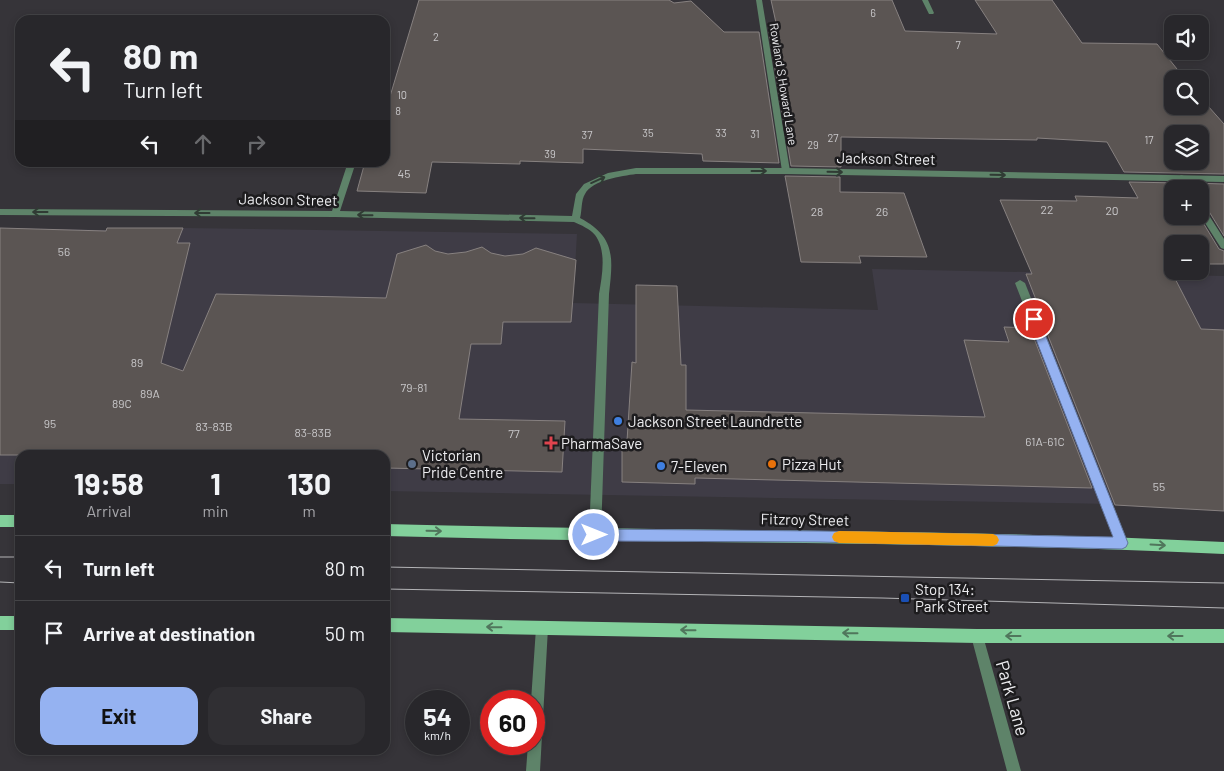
<!DOCTYPE html>
<meta charset="utf-8">
<style>
body{margin:0;font-family:Barlow,sans-serif;background:#302f33;color:#f1f3f6;height:100vh;display:flex;flex-direction:column;font-size:19px;white-space:nowrap}
*{box-sizing:border-box;margin:0}
p{font-size:16px;color:#a5a5a9}
.icon{flex:none;width:28px;height:28px;fill:none;stroke:currentColor;stroke-width:2;stroke-linecap:round;stroke-linejoin:round}
.map{position:relative;flex:1;overflow:hidden}
.details{position:absolute;left:15px;top:450px;width:375px;height:305px;display:flex;flex-direction:column;background:#28272b;border-radius:15px;box-shadow:0 2px 8px #0003,0 0 0 1px #444447}
.details>*{flex:none}
.guide{position:absolute;left:15px;top:15px;width:375px;height:152px;border-radius:15px;box-shadow:0 2px 8px #0003,0 0 0 1px #444447;background:#28272b;color:#f1f3f6;overflow:hidden}
.tools{position:absolute;left:1164px;top:15px;display:grid;gap:10px}
.tools a{display:grid;place-items:center;width:45px;height:45px;border-radius:10px;background:#28272b;box-shadow:0 2px 8px #0003,0 0 0 1px #444447;font-size:25px}
.speed{position:absolute;left:405px;top:690px;display:flex;gap:10px;font-size:25px;font-weight:700;text-align:center}
.speed>*{display:grid;place-content:center;width:65px;height:65px;border-radius:50%;background:#28272b;box-shadow:0 2px 8px #0003,0 0 0 1px #444447;line-height:1}
.speed small{font-size:12px;font-weight:400}
.speed .limit{border:8px solid #d22;background:#fff;color:#111}
.pin{position:absolute;display:grid;place-items:center;width:42px;height:42px;color:#fff;margin:-21px;border:2px solid #fff;border-radius:50%;box-shadow:0 1px 5px #0007}
.me{position:absolute;width:55px;margin:-28px;rotate:90deg;stroke-linejoin:round;filter:drop-shadow(0 0 4px #0008)}
.turn{display:flex;align-items:center;gap:18px;height:105px;padding:0 25px;font-size:22px}
.turn .icon{width:65px;height:65px;stroke-width:2.5}
.turn b{display:block;font-size:35px;line-height:42px}
.lanes{display:flex;align-items:center;height:48px;padding:0 25px;background:#0003;justify-content:center;gap:25px;direction:ltr}
.lanes .off{opacity:.35}
.eta{display:flex;justify-content:space-evenly;align-items:center;height:85px;text-align:center}
.eta b{font-size:30px;font-weight:700;line-height:35px}
.cta{display:flex;gap:10px;margin-top:auto;padding:10px 25px}
.cta a{flex:1;height:58px;border-radius:15px;background:#95b2f1;color:#111;font-size:20px;font-weight:700;line-height:58px;text-align:center}
.cta a+a{background:#302f33;color:#f1f3f6}
ul{padding:0;list-style:none}
li{display:flex;align-items:center;gap:15px;height:65px;padding:0 25px;border-top:1px solid #444447}
li div{flex:1}
li b{display:block;font-size:19px}
li em{font-style:normal}
.map>svg:first-child{display:block}
.built{fill:#3f3c46}
.building{fill:#5b5553;stroke:#878180;fill-rule:evenodd}
.lines{fill:none;stroke-linecap:round;stroke-linejoin:round}
.service{fill:#5e8369;fill-rule:evenodd}
.minor{fill:#5e8369;fill-rule:evenodd}
.primary{fill:#82d09b;fill-rule:evenodd}
.tram{stroke:#b4b4b7;stroke-width:1}
.oneway{stroke:#303b34}
.oneway2{stroke:#50765c}
.route{fill:#95b2f1;stroke:#61749d}
.slow{fill:#f59e0b}
.shop-dot{fill:#3f7fe0;stroke:#1d1c1e;stroke-width:2}
.health-dot{fill:#e0444e;stroke:#1d1c1e;stroke-width:2}
.service-dot{fill:#5c6f8a;stroke:#1d1c1e;stroke-width:2}
.food-dot{fill:#e8710a;stroke:#1d1c1e;stroke-width:2}
.transit-dot{fill:#1a4fb4;stroke:#1d1c1e;stroke-width:2}
.labels{text-anchor:middle;dominant-baseline:central;stroke-width:5;stroke-linejoin:round;paint-order:stroke}
.far-number-label{font-size:11px;fill:#c8c7c9}
.far-street-label{font-size:12px;fill:#ededf0;stroke:#1d1c1e}
.number-label{font-size:12px;fill:#c8c7c9}
.street-label{font-size:15px;fill:#ededf0;stroke:#1d1c1e}
.poi-label{font-size:15px;fill:#ededf0;stroke:#1d1c1e;text-anchor:start}
.near-street-label{font-size:18px;fill:#ededf0;stroke:#1d1c1e}
</style>
<div class="map">
<svg width="1224" height="771" viewBox="0 0 1224 771">
<rect width="100%" height="100%" fill="#363439"/>
<path class="built" d="M0,228L101,230L185,228L577,234L573,303L878,310L872,269L1224,276V506L385,491V455H20V484H0Z"/>
<path class="building" d="M419,0H669L674,3L691,1L724,32H759L779,163L703,161L702,154L583,149V163L520,161V164L432,162L426,193L357,191L365,162H385V113Z
M771,0H892L905,31L997,34L975,0H1052L1082,43L1157,44L1185,79H1172V106H1200V97L1224,124V174L1124,172L1107,142L1037,138V140L841,137V167L791,166L769,32H778ZM1172,134H1200V161H1172Z
M785,176L840,177V192L904,193L927,257L859,256L861,263L801,262Z
M1129,182L1178,183L1182,189H1172V216H1199L1219,249L1224,251V264H1200V244H1172V263H1167L1201,329L1224,330V511L1115,505L1045,328H1047L1026,274H1032L1000,200L1077,201L1075,196L1138,198Z
M1191,183L1224,184V236L1205,205L1200,203V189H1194Z
M0,228L106,231L107,228H183L177,243H190L161,363L183,371L216,294L386,298L397,254L426,245L435,251L448,254L466,252L482,247L491,253L505,256L523,254L536,248L576,260L571,322H503L501,344H471L459,419L565,421L562,472L385,468V455H0Z
M636,285L677,286L681,365H686V410L985,417L964,340L1009,342L1004,327L1030,328L1092,488L695,478V484L622,482V441H627L632,362L636,363Z"/>
<g class="lines">
<path class="service" d="M756,0H762L790,171L786,174L782,171Z
M1181,175L1184,176L1192,189H1184L1177,178Z
M1200,205L1203,206L1224,239V249L1221,248L1200,215Z
M1020,280L1025,283L1128,543L1126,547L1122,548L1118,547L1116,543L1015,283Z"/>
<path class="minor" d="M922,0H928L934,13L933,14H929Z
M385,57L391,59L389,65L385,67Z
M348,162H356L340,211L572,216L576,194L584,184L608,173L636,168H786L1224,176V182L786,174H636C622,176 592,180 585,194C581,200 582,211 580,218C616,237 613,258 609,294L601,535L599,539L595,540L591,539L589,535L599,294C602,276 607,251 595,235C590,229 581,225 574,222L335,217L0,215V209L332,211Z
M542,622L546,624L548,628L540,771H526L528,744H534V701H531L536,628L538,624Z
M977,630L981,632L983,636L1021,771H1007L971,636L973,632Z"/>
<path class="primary" d="M0,515H20V527H0Z
M385,524C665,532 945,528 1224,542V554C945,541 665,544 385,536Z
M0,616H20V630H0Z
M385,618L977,629H1224V643H977L385,632Z"/>
<path class="tram" d="M0,557H20
M385,567L1224,583
M0,582L20,583
M385,589L882,598L1224,608"/>
</g>
<defs><path id="oneway-shaft" d="M-6 0H5M1.5-3L5.5 0L1.5 3" fill="none" stroke-width="1.6" stroke-linecap="round" stroke-linejoin="round" transform="scale(1.25)"/></defs>
<g class="oneway">
<use href="#oneway-shaft" transform="translate(759 171)"/>
<use href="#oneway-shaft" transform="translate(835 172) rotate(1)"/>
<use href="#oneway-shaft" transform="translate(998 175) rotate(1)"/>
<use href="#oneway-shaft" transform="translate(598 180) rotate(-24)"/>
<use href="#oneway-shaft" transform="translate(40 212) rotate(-180)"/>
<use href="#oneway-shaft" transform="translate(202 213) rotate(-180)"/>
<use href="#oneway-shaft" transform="translate(365 215) rotate(-179)"/>
<use href="#oneway-shaft" transform="translate(527 218) rotate(-179)"/>
</g>
<g class="oneway2">
<use href="#oneway-shaft" transform="translate(434 531) rotate(1)"/>
<use href="#oneway-shaft" transform="translate(1158 545) rotate(3)"/>
<use href="#oneway-shaft" transform="translate(494 627) rotate(-179)"/>
<use href="#oneway-shaft" transform="translate(688 630) rotate(-179)"/>
<use href="#oneway-shaft" transform="translate(850 633) rotate(-179)"/>
<use href="#oneway-shaft" transform="translate(1013 636) rotate(-180)"/>
<use href="#oneway-shaft" transform="translate(1175 636) rotate(-180)"/>
</g>
<path class="route" d="M1034,315L1039,319L1128,543L1126,547L1122,549L819,542L594,541L590,539L588,535L590,531L594,529L819,531L1113,537L1028,319Z"/>
<path class="slow" d="M839,531L993,534L997,536L999,540L997,544L993,546L839,543L834,541L832,537L834,533Z"/>
<g class="shop-dot">
<circle cx="618" cy="421" r="5"/>
<circle cx="661" cy="466" r="5"/>
</g>
<path class="health-dot" d="M548.5 435.5h5v5h5v5h-5v5h-5v-5h-5v-5h5z"/>
<circle class="service-dot" cx="412" cy="464" r="5"/>
<circle class="food-dot" cx="772" cy="464" r="5"/>
<rect class="transit-dot" x="900" y="593" width="10" height="10" rx="2.5"/>
<g class="labels">
<g class="far-number-label">
<text x="873" y="12">6</text>
<text x="436" y="36">2</text>
<text x="958" y="44">7</text>
<text x="402" y="94">10</text>
<text x="398" y="110">8</text>
<text x="648" y="132">35</text>
<text x="721" y="132">33</text>
<text x="755" y="133">31</text>
<text x="587" y="134">37</text>
<text x="833" y="137">27</text>
<text x="1149" y="139">17</text>
<text x="813" y="144">29</text>
<text x="550" y="153">39</text>
</g>
<g class="far-street-label">
<text transform="translate(784 84) rotate(81)">Rowland S Howard Lane</text>
</g>
<g class="number-label">
<text x="404" y="173">45</text>
<text x="1047" y="209">22</text>
<text x="1112" y="210">20</text>
<text x="817" y="211">28</text>
<text x="882" y="211">26</text>
<text x="64" y="251">56</text>
<text x="137" y="362">89</text>
<text x="414" y="387">79-81</text>
<text x="150" y="393">89A</text>
<text x="122" y="403">89C</text>
<text x="50" y="423">95</text>
<text x="214" y="426">83-83B</text>
<text x="313" y="432">83-83B</text>
<text x="514" y="433">77</text>
<text x="1045" y="441">61A-61C</text>
<text x="1159" y="486">55</text>
</g>
<g class="street-label">
<text transform="translate(886 158) rotate(1)">Jackson Street</text>
<text transform="translate(288 199) rotate(1)">Jackson Street</text>
<text transform="translate(805 519) rotate(1)">Fitzroy Street</text>
</g>
<g class="poi-label">
<text x="628" y="421">Jackson Street Laundrette</text>
<text x="561" y="443">PharmaSave</text>
<text x="422" y="455">Victorian<tspan x="422" dy="17">Pride Centre</tspan></text>
<text x="782" y="464">Pizza Hut</text>
<text x="671" y="466">7-Eleven</text>
<text x="915" y="589">Stop 134:<tspan x="915" dy="17">Park Street</tspan></text>
</g>
<g class="near-street-label">
<text transform="translate(1013 698) rotate(74)">Park Lane</text>
</g>
</g>
</svg>
<div class="tools">
<a><svg class="icon" aria-label="sound" viewBox="0 0 24 24"><path d="M4 9h4l5-4v14l-5-4H4zM17 9q2 3 0 6"/></svg></a>
<a><svg class="icon" aria-label="search" viewBox="0 0 24 24"><circle cx="10" cy="10" r="6"/><path d="M15 15l6 6"/></svg></a>
<a><svg class="icon" aria-label="layers" viewBox="0 0 24 24"><path d="M12 4l9 5-9 5-9-5zM3 14l9 5 9-5"/></svg></a>
<a>+</a>
<a>−</a>
</div>
<div class="speed"><div>54<small>km/h</small></div><div class="limit">60</div></div>
<div class="pin" style="left:1034px;top:319px;background:#d93025"><svg class="icon" aria-label="arrive" viewBox="0 0 24 24"><path d="M6 21V4h12l-3 4 3 4H6"/></svg></div>
<svg class="me" style="left:594px;top:535px" viewBox="-20 -20 40 40"><circle r="17" fill="#95b2f1" stroke="#fff" stroke-width="3"/><path d="M0-11L8 9 0 5-8 9z" fill="#fff"/></svg>
<div class="guide">
<div class="turn"><svg class="icon" aria-label="left" viewBox="0 0 24 24"><path d="M17 20v-9H6M10 6l-5 5 5 5"/></svg><div><b>80 m</b>Turn left</div></div>
<div class="lanes"><svg class="icon" aria-label="left" viewBox="0 0 24 24"><path d="M17 20v-9H6M10 6l-5 5 5 5"/></svg><svg class="icon off" aria-label="ahead" viewBox="0 0 24 24"><path d="M12 20V5M6 11l6-6 6 6"/></svg><svg class="icon off" aria-label="right" viewBox="0 0 24 24"><path d="M7 20v-9h11M14 6l5 5-5 5"/></svg></div>
</div>
<section class="details">
<div class="eta">
<div><b>19:58</b><p>Arrival</p></div>
<div><b>1</b><p>min</p></div>
<div><b>130</b><p>m</p></div>
</div>
<ul>
<li><svg class="icon" aria-label="left" viewBox="0 0 24 24"><path d="M17 20v-9H6M10 6l-5 5 5 5"/></svg><div><b>Turn left</b></div><em>80 m</em></li>
<li><svg class="icon" aria-label="arrive" viewBox="0 0 24 24"><path d="M6 21V4h12l-3 4 3 4H6"/></svg><div><b>Arrive at destination</b></div><em>50 m</em></li>
</ul>
<div class="cta"><a>Exit</a><a>Share</a></div>
</section>
</div>
